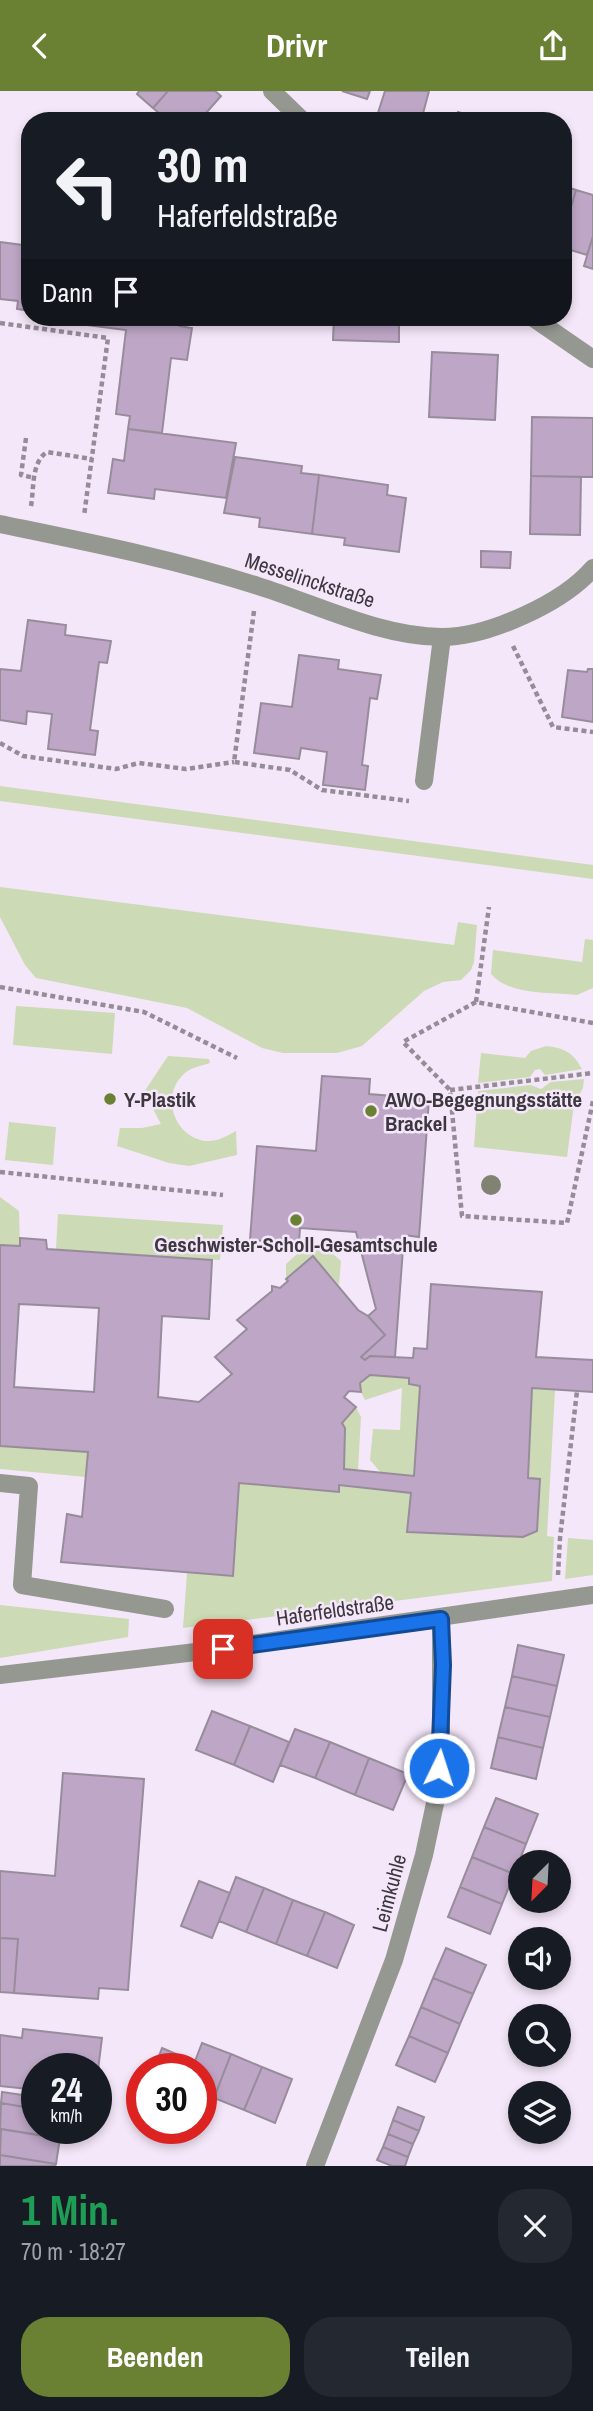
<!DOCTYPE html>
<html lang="de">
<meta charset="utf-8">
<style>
body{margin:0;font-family:"Archivo Narrow",sans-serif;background:#242831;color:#f1f3f6;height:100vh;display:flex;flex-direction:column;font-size:26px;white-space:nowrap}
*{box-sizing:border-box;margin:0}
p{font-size:23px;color:#9ea1a6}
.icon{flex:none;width:38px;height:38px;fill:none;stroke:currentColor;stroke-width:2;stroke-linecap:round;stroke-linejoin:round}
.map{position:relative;height:2075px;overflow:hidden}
.sheet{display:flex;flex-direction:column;background:#171b24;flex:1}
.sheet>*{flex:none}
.hud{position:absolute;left:21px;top:21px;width:551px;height:214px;border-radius:28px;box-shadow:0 4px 10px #0003;background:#171b24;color:#f1f3f6;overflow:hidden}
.needle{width:46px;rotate:204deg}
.tools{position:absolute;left:508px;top:1759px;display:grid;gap:14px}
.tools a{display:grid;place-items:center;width:63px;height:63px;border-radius:50%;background:#171b24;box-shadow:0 4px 10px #0003;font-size:35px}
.speed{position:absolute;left:21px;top:1962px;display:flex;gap:14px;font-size:35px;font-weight:700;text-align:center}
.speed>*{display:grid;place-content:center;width:91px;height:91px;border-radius:50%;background:#171b24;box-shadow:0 4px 10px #0003;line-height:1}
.speed small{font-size:18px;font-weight:400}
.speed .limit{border:10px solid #d22;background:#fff;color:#111}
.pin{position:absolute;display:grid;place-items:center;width:60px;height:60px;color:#fff;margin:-30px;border-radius:14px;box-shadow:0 4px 10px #0006}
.me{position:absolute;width:77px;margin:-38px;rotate:4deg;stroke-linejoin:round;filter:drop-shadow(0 0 5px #0008)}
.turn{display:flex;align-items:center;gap:24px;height:147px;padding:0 21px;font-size:32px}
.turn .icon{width:91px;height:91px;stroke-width:2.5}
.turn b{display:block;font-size:49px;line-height:60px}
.then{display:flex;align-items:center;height:66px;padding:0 21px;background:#0003;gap:14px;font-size:26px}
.round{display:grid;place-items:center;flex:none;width:74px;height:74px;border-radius:28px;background:#242831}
.summary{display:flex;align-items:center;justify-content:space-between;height:119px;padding:0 21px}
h1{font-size:42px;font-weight:700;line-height:52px;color:#1e9e55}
.button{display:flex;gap:14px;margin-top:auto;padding:14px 21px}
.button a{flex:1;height:80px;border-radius:28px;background:#6a8133;color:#fff;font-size:28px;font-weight:700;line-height:80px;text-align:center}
.button a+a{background:#242831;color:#f1f3f6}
header{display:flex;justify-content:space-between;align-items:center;height:91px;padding:0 21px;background:#6a8133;color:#fff;font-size:32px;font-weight:700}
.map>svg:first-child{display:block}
.green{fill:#ccdab5}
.building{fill:#bea6c6;stroke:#988c9b;stroke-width:2;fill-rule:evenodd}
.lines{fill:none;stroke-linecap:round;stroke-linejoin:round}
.path{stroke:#958c98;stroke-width:4.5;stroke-dasharray:5 3.5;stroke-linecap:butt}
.minor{stroke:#959890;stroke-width:18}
.tree{fill:#828272}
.route-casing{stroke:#114b97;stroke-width:18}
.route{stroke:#1a73e8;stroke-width:12}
.poi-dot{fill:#6a8133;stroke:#f4e7f9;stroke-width:2.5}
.labels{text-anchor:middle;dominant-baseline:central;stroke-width:5;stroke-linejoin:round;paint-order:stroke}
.street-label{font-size:21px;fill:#3d383f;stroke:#f4e7f9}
.poi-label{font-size:21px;font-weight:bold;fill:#3d383f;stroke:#f4e7f9;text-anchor:start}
</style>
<header><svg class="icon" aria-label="back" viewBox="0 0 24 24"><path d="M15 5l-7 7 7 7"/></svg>Drivr<svg class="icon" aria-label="share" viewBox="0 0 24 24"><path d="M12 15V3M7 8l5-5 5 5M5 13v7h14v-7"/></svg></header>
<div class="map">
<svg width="593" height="2075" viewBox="0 0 593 2075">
<rect width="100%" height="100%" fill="#f4e7f9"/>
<path class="green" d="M0,695L593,774V788L0,710Z
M0,796L454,854L458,831L477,834L474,871L471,879L461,889L443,891L424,900L362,955L337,962H283L262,957L187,917L36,887L25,874L0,826Z
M585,848L593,849V897L577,904C550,901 510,905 491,883L493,859L582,871Z
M16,915L115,922L112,963L13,954Z
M546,955C564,957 573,961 582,978L545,984L540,978L535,979L530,986L478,992L481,962L525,967L531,960Z
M168,965L209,968L210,972C201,975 192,976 185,982C160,1003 173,1045 205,1050C217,1051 227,1045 236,1040L237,1064L189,1075L169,1072L117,1055L120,1037H142L161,1033L144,1001Z
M584,988L583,997L574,1013L567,1066L474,1056L478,1000L531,994L541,998L551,991Z
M9,1031L56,1036L53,1074L5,1069Z
M0,1106L19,1120L20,1155L0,1154Z
M58,1123L223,1134L220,1169L56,1158Z
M306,1155H324L341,1170L339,1194L313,1165L286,1188V1173Z
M370,1284L409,1287V1293L420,1295L414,1385L381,1382L370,1369L373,1338L400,1339L402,1297L365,1309L361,1301L360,1292Z
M532,1297L555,1299L547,1445L554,1446L552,1490L183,1537L187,1482L233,1485L239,1392L338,1401L339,1394L411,1402L408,1442L523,1446L537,1440L540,1388L528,1387Z
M356,1316L361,1326L358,1379L344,1378L345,1338L342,1332Z
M0,1355L88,1361L86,1386L0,1378Z
M568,1447L593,1449V1484L565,1488Z
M0,1514L129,1528L128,1546L0,1567Z"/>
<path class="building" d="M139,0H168L153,17L137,3Z
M168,0H215L221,5L199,30H168L153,17Z
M342,0H370L367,8Z
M385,0H429L421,30H383L376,28Z
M458,21L486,30H455Z
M564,95L576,99L564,140Z
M576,99L593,104V145L587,164L564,157V140Z
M593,145V178L584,175Z
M0,151L30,155V220L17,218L18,210L0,208Z
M72,226H180L179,235L192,237L187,269L171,267L162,342L128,338L130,325L116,323L126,239L72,232Z
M334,226H399V251L333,249Z
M432,261L498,264L495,329L429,326Z
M532,326L593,327V386L531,385Z
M128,338L236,352L226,407L155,398L154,408L108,402L113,368L124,370Z
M235,366L302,375L301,382L319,384L312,443L259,436L260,427L224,422Z
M319,384L388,394L387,404L406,407L399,461L344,454L345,447L312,443Z
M531,385L581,386L580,444L530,443Z
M481,460L511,461L510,477L481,476Z
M28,529L66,534L65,544L111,550L107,572L99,571L90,639L98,640L95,664L48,658L52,623L27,620L26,633L0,629V578L21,580Z
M299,564L339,569L338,578L381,584L377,608L370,607L362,674L368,675L365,699L323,694L327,661L301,657L299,668L254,662L261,612L292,616Z
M588,578H593V631L562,626L568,579L587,581Z
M322,985L370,988L369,1003L429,1008L419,1146L404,1144L395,1266L370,1265L365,1269L361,1266L385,1244L368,1225L376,1218L356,1141L300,1137L299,1152L250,1149L257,1055L316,1060Z
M20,1147L46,1149L47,1158L212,1169L209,1228L162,1225L158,1306L199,1311L232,1283L215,1266L247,1238L237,1229L272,1200V1195L280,1197L288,1190L286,1188L313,1165L358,1219L368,1225L385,1244L361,1266L365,1269L370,1265L413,1267L414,1257L427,1258L431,1193L542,1201L536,1266L593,1269V1301L532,1297L528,1387L540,1388L537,1440L523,1446L407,1441L411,1402L339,1394V1401L239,1392L233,1485L61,1471L67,1423L82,1426L88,1361L0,1355V1154L20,1155ZM19,1213L99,1217L94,1301L14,1296ZM370,1284L409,1287V1293L420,1295L414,1385L344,1378L345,1337L342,1332L356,1316L344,1306L349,1300L361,1301L360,1292Z
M518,1554L564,1564L557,1595L512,1585Z
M512,1585L557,1595L550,1626L505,1616Z
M505,1616L550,1626L543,1657L498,1646Z
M212,1620L250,1635L234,1674L196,1659Z
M250,1635L289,1651L273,1691L234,1674Z
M295,1638L330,1651L315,1687L280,1674Z
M498,1646L543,1657L536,1688L491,1677Z
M330,1651L369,1667L355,1704L315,1687Z
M369,1667L408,1683L393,1719L355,1704Z
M63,1682L144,1688L128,1899L99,1897L98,1908L14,1902L18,1848L0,1847V1780L55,1785Z
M496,1707L538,1723L526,1753L484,1736Z
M484,1736L526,1753L514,1783L472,1766Z
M472,1766L514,1783L502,1813L460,1796Z
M236,1786L264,1797L246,1841L219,1830Z
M199,1790L230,1802L212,1847L181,1835Z
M460,1796L502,1813L490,1843L448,1826Z
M264,1797L293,1809L276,1853L246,1841Z
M293,1809L325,1821L307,1865L276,1853Z
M325,1821L354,1834L337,1877L307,1865Z
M0,1847L18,1848L14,1902L0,1901Z
M446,1857L486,1874L473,1903L433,1887Z
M433,1887L473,1903L460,1933L421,1916Z
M421,1916L460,1933L448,1962L409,1945Z
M23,1938L102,1947L96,1995V1978H37V1999L0,1995V1944L22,1947Z
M409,1945L448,1962L435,1991L396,1974Z
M202,1952L231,1963L214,2007L201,2002V1978H192Z
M162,1957L195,1971L192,1978H154Z
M231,1963L262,1976L244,2019L214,2007Z
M262,1976L292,1988L275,2032L244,2019Z
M2,2001L37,2006L36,2018L1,2012Z
M1,2012L37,2018V2037H64L63,2048L0,2038Z
M398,2016L424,2026L419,2040L393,2029Z
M393,2029L419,2040L413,2053L388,2043Z
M1,2038L60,2047L56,2073L0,2064Z
M388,2043L413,2053L408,2066L383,2056Z
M383,2056L408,2066L405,2075H392L377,2069Z
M0,2064L56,2073L55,2075H0Z"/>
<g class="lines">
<path class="path" d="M0,232L108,247L84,425
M26,347L21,384L35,387
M31,415C34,399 31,371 47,361L92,368
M254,520L234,671L290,679L322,699L409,710
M513,555L553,636L593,641
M0,652L23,665L116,678L139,672L186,678L234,671
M0,896L144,921L237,967
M476,911L489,816
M593,932L476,911L403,951L450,999L462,1125L567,1132L593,1010
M450,999L593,982
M0,1081L223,1104
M558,1484L560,1447L577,1300"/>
<path class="minor" d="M272,0L303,30
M532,226L593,268
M0,433C87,451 174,468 258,495C316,513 381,546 442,546C488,546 563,512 593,477
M424,690L442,546
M0,1392L29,1395L22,1494L165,1518
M0,1584L196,1561L593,1504
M315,2075L394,1869L424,1764L437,1703L441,1650V1528"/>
</g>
<circle class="tree" cx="491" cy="1094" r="10"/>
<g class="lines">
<defs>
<path id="route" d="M223,1558L441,1528L443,1574L439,1677"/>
</defs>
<use href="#route" class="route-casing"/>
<use href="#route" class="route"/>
</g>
<g class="poi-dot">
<circle cx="110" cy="1008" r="7"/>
<circle cx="371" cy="1020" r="7"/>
<circle cx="296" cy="1129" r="7"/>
</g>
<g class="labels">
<g class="street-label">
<text transform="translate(310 489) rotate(18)">Messelinckstraße</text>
<text transform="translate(335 1519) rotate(-8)">Haferfeldstraße</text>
<text transform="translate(389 1802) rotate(-75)">Leimkuhle</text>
</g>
<g class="poi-label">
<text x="124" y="1008">Y-Plastik</text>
<text x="385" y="1008">AWO-Begegnungsstätte<tspan x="385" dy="24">Brackel</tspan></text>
<text x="296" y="1153" text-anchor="middle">Geschwister-Scholl-Gesamtschule</text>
</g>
</g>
</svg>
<div class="tools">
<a><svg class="needle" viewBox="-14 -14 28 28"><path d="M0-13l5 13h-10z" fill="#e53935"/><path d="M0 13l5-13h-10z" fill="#9ea1a6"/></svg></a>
<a><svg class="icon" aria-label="sound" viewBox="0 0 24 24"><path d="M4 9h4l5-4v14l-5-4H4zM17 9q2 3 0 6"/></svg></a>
<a><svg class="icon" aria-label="search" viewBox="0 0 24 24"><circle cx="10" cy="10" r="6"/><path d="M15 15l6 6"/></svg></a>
<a><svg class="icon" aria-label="layers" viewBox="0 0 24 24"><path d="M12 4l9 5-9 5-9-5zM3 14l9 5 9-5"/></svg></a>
</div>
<div class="speed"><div>24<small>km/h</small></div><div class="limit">30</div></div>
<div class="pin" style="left:223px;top:1558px;background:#d93025"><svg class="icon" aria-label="arrive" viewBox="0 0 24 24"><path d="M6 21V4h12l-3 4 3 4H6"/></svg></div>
<svg class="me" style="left:439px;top:1677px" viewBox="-20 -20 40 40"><circle r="17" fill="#1a73e8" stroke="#fff" stroke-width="3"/><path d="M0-11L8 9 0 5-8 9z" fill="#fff"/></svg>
<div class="hud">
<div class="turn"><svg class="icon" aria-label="left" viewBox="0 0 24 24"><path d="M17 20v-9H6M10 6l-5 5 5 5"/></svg><div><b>30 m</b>Haferfeldstraße</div></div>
<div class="then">Dann<svg class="icon" aria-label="arrive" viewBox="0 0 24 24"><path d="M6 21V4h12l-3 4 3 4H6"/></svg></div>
</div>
</div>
<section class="sheet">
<div class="summary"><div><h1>1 Min.</h1><p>70 m · 18:27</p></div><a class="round"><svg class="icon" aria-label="close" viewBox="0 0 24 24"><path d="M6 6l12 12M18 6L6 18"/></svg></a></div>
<div class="button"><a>Beenden</a><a>Teilen</a></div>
</section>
